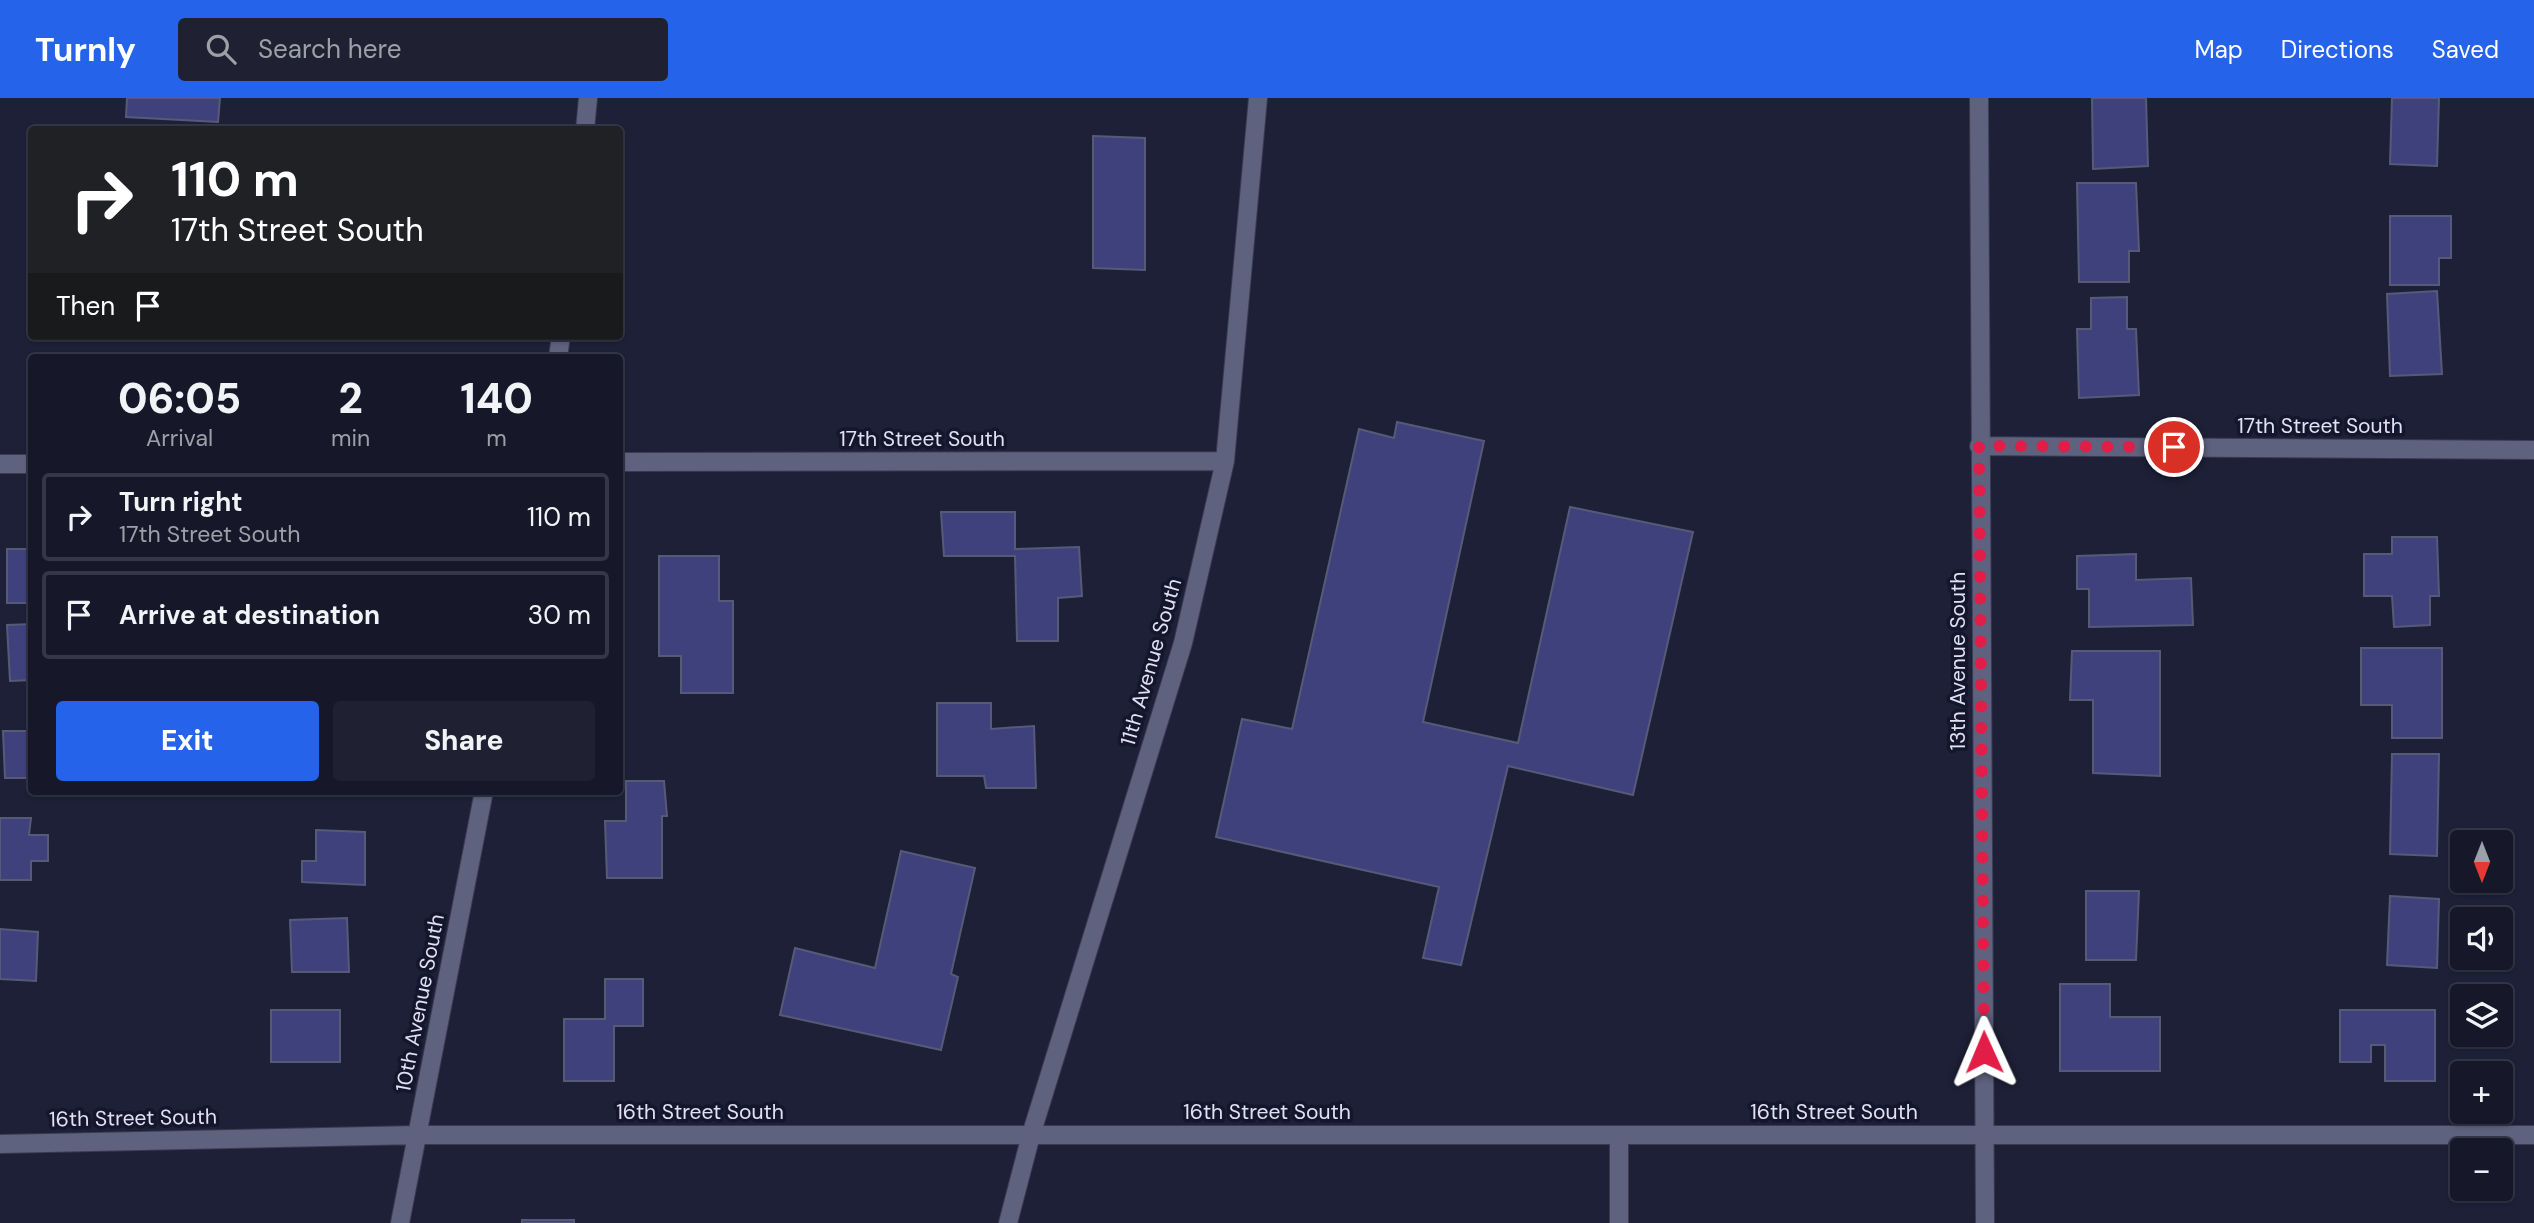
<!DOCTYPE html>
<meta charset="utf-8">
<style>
body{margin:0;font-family:"DM Sans",sans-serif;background:#1f2132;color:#f1f3f6;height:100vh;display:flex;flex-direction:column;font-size:26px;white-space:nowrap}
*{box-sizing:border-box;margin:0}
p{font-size:23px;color:#9ea0a8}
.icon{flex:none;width:38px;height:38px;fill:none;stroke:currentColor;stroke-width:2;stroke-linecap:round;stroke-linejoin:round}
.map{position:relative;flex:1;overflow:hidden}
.sheet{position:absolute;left:28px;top:256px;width:595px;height:441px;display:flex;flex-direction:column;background:#16182a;border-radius:7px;box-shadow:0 2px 5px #0004,0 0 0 2px #353747}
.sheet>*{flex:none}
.guide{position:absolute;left:28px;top:28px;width:595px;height:214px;border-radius:7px;box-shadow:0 2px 5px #0004,0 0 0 2px #353747;background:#202124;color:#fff;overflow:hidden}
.needle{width:46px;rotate:180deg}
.controls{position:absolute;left:2450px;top:732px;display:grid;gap:14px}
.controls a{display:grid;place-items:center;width:63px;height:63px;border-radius:7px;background:#16182a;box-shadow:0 2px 5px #0004,0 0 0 2px #353747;font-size:35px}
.pin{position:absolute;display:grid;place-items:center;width:60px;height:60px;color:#fff;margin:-30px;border:4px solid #fff;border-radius:50%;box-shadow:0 2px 7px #0007}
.me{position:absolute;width:77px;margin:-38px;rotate:359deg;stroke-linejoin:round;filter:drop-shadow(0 0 5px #0008)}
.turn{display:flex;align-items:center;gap:24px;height:147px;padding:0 28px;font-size:32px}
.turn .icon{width:91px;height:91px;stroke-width:2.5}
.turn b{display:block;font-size:49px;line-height:60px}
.then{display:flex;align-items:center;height:66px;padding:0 28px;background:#0003;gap:14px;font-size:26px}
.eta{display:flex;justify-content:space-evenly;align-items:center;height:119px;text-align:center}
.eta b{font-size:42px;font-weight:800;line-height:49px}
.action{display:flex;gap:14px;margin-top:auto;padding:14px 28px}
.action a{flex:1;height:80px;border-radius:7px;background:#2563eb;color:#fff;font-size:28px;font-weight:800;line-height:80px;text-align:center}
.action a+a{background:#1f2132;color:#f1f3f6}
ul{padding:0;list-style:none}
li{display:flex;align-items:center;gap:21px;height:88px;margin:0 14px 10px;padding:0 14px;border:4px solid #353747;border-radius:7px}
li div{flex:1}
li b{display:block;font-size:26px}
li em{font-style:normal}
header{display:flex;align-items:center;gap:42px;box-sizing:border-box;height:98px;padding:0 35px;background:#2563eb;color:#fff}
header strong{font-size:33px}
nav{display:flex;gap:38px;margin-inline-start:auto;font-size:24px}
.search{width:490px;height:63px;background:#1f2132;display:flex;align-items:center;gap:18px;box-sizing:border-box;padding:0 24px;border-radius:7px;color:#9ea0a8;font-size:26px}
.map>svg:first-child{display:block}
.building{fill:#3f417d;stroke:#575a77;stroke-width:2}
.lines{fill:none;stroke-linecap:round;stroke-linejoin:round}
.street-casing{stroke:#393b52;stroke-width:20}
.street{stroke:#5f627e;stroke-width:18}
.route{stroke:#e11d48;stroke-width:12;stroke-dasharray:0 21.6}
.labels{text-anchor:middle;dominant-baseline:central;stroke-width:7;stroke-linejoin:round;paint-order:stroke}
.street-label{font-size:21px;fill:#e0e2f3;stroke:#15162e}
</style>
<header>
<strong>Turnly</strong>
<div class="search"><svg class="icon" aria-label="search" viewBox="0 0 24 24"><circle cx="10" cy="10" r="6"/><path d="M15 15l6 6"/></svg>Search here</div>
<nav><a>Map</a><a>Directions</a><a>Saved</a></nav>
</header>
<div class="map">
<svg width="2534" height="1125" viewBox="0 0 2534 1125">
<rect width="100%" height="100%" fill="#1e2038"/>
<path class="building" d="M127,0H220L218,24L126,19Z
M2092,0H2146L2148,68L2093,71Z
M2392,0H2439L2437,68L2390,66Z
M1093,38L1145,40V172L1093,170Z
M2077,85H2136L2139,153H2129V184H2079Z
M2390,118H2451V160H2439V187H2390Z
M2437,193L2442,276L2390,278L2387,196Z
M2127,199V231H2136L2139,297L2079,300L2077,231H2091V200Z
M1397,324L1484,343L1423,624L1518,645L1570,409L1693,434L1633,697L1508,668L1461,867L1423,860L1439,789L1216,739L1242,621L1292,631L1359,331L1394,340Z
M941,414H1015V451L1079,449L1082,498L1058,500V543H1017L1015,458H944Z
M2392,439H2437L2439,498H2430V527L2394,529L2392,498H2364V456H2392Z
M7,451H32V505H7Z
M2136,456V482L2191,480L2193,527L2089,529V491H2077V458Z
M659,458H719V503H733V595H681V558H659Z
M32,526V582L10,583L7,527Z
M2361,550H2442V640H2392V607H2361Z
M2072,553H2160V678L2093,675V602H2070Z
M937,605H991V631L1034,628L1036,690H986L984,678H937Z
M3,633H32V680H5Z
M2392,656H2439L2437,758L2390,756Z
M626,683H664L667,718H662V780H607L605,723H626Z
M0,720H31L29,737H48V763H31V782H0Z
M316,732L365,734V787L302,784V763H316Z
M901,753L975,770L951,876L958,879L941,952L780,917L795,850L875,870Z
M2086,793H2139L2136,862H2086Z
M2390,798L2439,801L2437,870L2387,867Z
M347,820L349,874H292L290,822Z
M0,831L38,834L36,883L0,881Z
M605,881H643V928H614V983H564V921H605Z
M2060,886H2110V919H2160V973H2060Z
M271,912H340V964H271Z
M2340,912H2435V983H2385V947H2371V964H2340Z
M522,1122H574V1125H522Z"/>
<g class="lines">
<defs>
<path id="street" d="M1979,0L1985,1125
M585,32L588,0
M558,259L561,238
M1979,348L2534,352
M620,364L1225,363
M0,366H32
M1619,1037V1125
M0,1046L418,1037H2534
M400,1125L484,693
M1008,1125L1031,1037L1183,545L1225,363L1258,0"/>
</defs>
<use href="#street" class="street-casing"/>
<use href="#street" class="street"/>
</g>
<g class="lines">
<path class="route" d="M1984,954L1979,348L2174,349"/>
</g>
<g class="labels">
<g class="street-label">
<text x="2320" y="328">17th Street South</text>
<text x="922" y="341">17th Street South</text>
<text transform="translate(1958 563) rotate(-90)">13th Avenue South</text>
<text transform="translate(1151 564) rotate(-74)">11th Avenue South</text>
<text transform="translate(420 905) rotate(-79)">10th Avenue South</text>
<text x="700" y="1014">16th Street South</text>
<text x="1267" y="1014">16th Street South</text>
<text x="1834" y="1014">16th Street South</text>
<text transform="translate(133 1020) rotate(-1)">16th Street South</text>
</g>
</g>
</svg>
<div class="controls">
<a><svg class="needle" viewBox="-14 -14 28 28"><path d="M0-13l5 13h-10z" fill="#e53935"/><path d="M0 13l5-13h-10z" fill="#9ea0a8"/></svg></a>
<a><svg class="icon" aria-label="sound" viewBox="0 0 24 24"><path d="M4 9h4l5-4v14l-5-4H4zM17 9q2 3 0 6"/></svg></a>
<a><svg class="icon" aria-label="layers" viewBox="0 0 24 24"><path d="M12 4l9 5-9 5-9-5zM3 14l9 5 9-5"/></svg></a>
<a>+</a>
<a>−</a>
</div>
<div class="pin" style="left:2174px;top:349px;background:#d93025"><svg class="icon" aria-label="arrive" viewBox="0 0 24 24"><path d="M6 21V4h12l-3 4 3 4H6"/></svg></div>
<svg class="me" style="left:1984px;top:954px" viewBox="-20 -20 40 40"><path d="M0-17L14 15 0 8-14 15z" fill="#e11d48" stroke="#fff" stroke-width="4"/></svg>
<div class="guide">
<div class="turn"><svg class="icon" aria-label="right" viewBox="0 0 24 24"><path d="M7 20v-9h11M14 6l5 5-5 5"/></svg><div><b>110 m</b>17th Street South</div></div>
<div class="then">Then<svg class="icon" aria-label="arrive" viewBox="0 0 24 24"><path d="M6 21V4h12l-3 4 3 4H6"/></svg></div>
</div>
<section class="sheet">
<div class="eta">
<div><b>06:05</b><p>Arrival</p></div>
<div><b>2</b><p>min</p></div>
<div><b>140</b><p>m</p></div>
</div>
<ul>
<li><svg class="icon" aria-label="right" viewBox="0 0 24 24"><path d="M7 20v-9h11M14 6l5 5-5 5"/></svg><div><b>Turn right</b><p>17th Street South</p></div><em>110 m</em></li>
<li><svg class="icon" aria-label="arrive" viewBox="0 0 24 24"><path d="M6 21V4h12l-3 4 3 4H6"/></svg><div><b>Arrive at destination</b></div><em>30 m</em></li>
</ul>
<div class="action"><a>Exit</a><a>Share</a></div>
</section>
</div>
